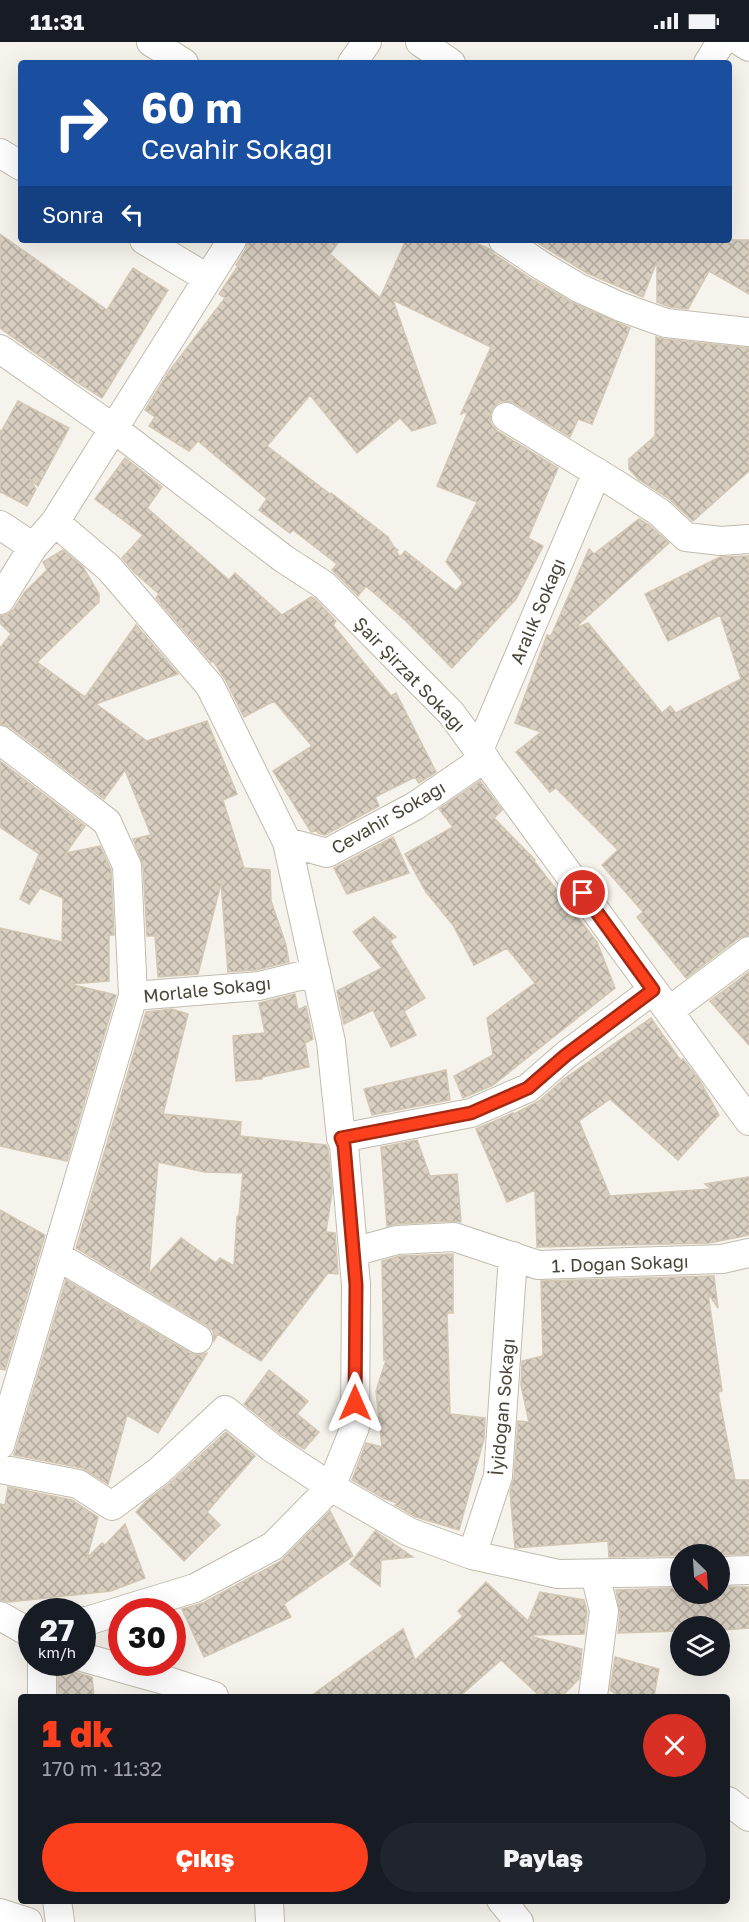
<!DOCTYPE html>
<html lang="tr">
<meta charset="utf-8">
<style>
body{margin:0;font-family:"Golos Text",sans-serif;background:#20242c;color:#f1f3f6;height:100vh;display:flex;flex-direction:column;font-size:22px;white-space:nowrap}
*{box-sizing:border-box;margin:0}
p{font-size:20px;color:#9ea1a6}
.icon{flex:none;width:33px;height:33px;fill:none;stroke:currentColor;stroke-width:2;stroke-linecap:round;stroke-linejoin:round}
.map{position:relative;flex:1;overflow:hidden}
.drawer{position:absolute;left:18px;top:1652px;width:712px;height:210px;display:flex;flex-direction:column;background:#171b24;border-radius:6px;box-shadow:0 6px 24px #0002}
.drawer>*{flex:none}
.top-card{position:absolute;left:18px;top:18px;width:714px;height:183px;border-radius:6px;box-shadow:0 6px 24px #0002;background:#1a4fa0;color:#fff;overflow:hidden}
.needle{width:39px;rotate:155deg}
.tools{position:absolute;left:670px;top:1502px;display:grid;gap:12px}
.tools a{display:grid;place-items:center;width:60px;height:60px;border-radius:50%;background:#171b24;box-shadow:0 6px 24px #0002;font-size:30px}
.speed{position:absolute;left:18px;top:1556px;display:flex;gap:12px;font-size:30px;font-weight:700;text-align:center}
.speed>*{display:grid;place-content:center;width:78px;height:78px;border-radius:50%;background:#171b24;box-shadow:0 6px 24px #0002;line-height:1}
.speed small{font-size:15px;font-weight:400}
.speed .limit{border:9px solid #d22;background:#fff;color:#111}
.pin{position:absolute;display:grid;place-items:center;width:51px;height:51px;color:#fff;margin:-26px;border:3px solid #fff;border-radius:50%;box-shadow:0 2px 6px #0007}
.me{position:absolute;width:66px;margin:-33px;rotate:0deg;stroke-linejoin:round;filter:drop-shadow(0 0 4px #0008)}
.turn{display:flex;align-items:center;gap:21px;height:126px;padding:0 24px;font-size:27px}
.turn .icon{width:78px;height:78px;stroke-width:2.5}
.turn b{display:block;font-size:42px;line-height:51px}
.then{display:flex;align-items:center;height:57px;padding:0 24px;background:#0003;gap:12px;font-size:22px}
.round{display:grid;place-items:center;flex:none;width:63px;height:63px;border-radius:32px;background:#20242c}
.head{display:flex;align-items:center;justify-content:space-between;height:102px;padding:0 24px}
h1{font-size:36px;font-weight:800;line-height:45px;color:#fc3f1d}
.button{display:flex;gap:12px;margin-top:auto;padding:12px 24px}
.button a{flex:1;height:69px;border-radius:36px;background:#fc3f1d;color:#fff;font-size:24px;font-weight:800;line-height:69px;text-align:center}
.button a+a{background:#20242c;color:#f1f3f6}
.status{display:flex;justify-content:space-between;align-items:center;height:42px;padding:0 30px;background:#171b24;direction:ltr}
.status svg{height:16px;fill:currentColor}
.map>svg:first-child{display:block}
.building{fill:url(#building-cross-hatch);stroke:#d3c7b4;stroke-width:1.5;fill-rule:evenodd}
.lines{fill:none;stroke-linecap:round;stroke-linejoin:round}
.street-casing{stroke:#c2bbae;stroke-width:30}
.street{stroke:#fff;stroke-width:28}
.route-casing{stroke:#a42913;stroke-width:15}
.route{stroke:#fc3f1d;stroke-width:10}
.labels{text-anchor:middle;dominant-baseline:central;stroke-width:4.5;stroke-linejoin:round;paint-order:stroke}
.street-label{font-size:18px;fill:#4b4439;stroke:#fff}
</style>
<div class="status"><b>11:31</b><svg viewBox="0 0 49 12"><path d="M0 12V9h3v3zM5 12V6h3v6zM10 12V3h3v9zM15 12V0h3v12zM26 1h20v11H26zM47 4h2v5h-2z"/></svg></div>
<div class="map">
<svg width="749" height="1880" viewBox="0 0 749 1880">
<defs>
<pattern id="building-cross-hatch" width="8" height="8" patternUnits="userSpaceOnUse" patternTransform="scale(1.5)"><rect width="8" height="8" fill="#d8cfc1"/><path d="M0 0l8 8M0 8l8-8" fill="none" stroke="#b1aa9e"/></pattern>
</defs>
<rect width="100%" height="100%" fill="#f6f3ec"/>
<path class="building" d="M0,192L107,268L133,226L168,248L102,356L75,339L0,286Z
M248,198H340L330,212L380,256L406,198H469L490,207L494,212L533,238L571,260L630,286L592,382L578,377L570,395L514,361L506,359L499,360L492,367L490,375L491,382L497,389L558,426L528,496L543,504L516,557L452,626L406,579L366,544L358,554L332,528L337,522L293,488L290,491L259,468L267,457L198,399L189,409L149,384L155,375L145,368L168,331L225,256L219,252L238,224L236,223L246,207ZM393,258L491,305L461,372L468,369L437,444L477,460L446,520L463,541L456,549L405,509L400,515L396,509L398,508L393,504L388,495L331,451L330,452L267,404L310,353L357,411L400,376L412,389L436,381Z
M533,198H749V252L709,229L688,267L670,265L657,260V219L643,255L587,231Z
M656,295L664,297L749,306V429L693,479L668,456L638,437L629,427V417L655,394Z
M18,359L69,386L38,444L29,436L36,447L27,464L1,450L0,451V388L1,390Z
M125,416L162,445L147,466L229,538L235,531L282,573L311,555L314,556L336,579L333,583L391,654L396,651L436,730L419,741L415,735L375,755L379,764L325,793L318,791L317,789L311,790L273,729L312,704L274,659L244,675L225,637L213,619L211,620L156,556L159,552L134,530L122,516L143,493L95,457Z
M639,477L649,483L669,501L577,584L578,585L588,581L662,671L670,664L676,671L741,637L720,573L668,599L645,552L720,515L749,514V893L739,896L686,936L637,875L643,870L602,823L618,808L556,746L550,750L516,710L541,690L515,681L547,593L551,594L589,507L594,512Z
M63,508L83,525L99,552V560L37,620L85,655L136,583L178,632L96,662L147,699L207,679L237,752L223,758L244,826L270,828L271,859L286,903L289,920L256,928L228,930L221,841L198,932L158,935L155,894H147L143,823L133,797L151,793L125,728L104,757L10,685L0,682V606L11,592L0,581V574L8,572L14,567L24,551L47,528L43,520Z
M0,719L85,784L66,811L100,804L111,828L114,893H109V939L70,942L116,953L67,1119L0,1104V886L62,900L63,856L40,846L29,862L20,857L39,812L0,785Z
M480,739L502,768L494,776L535,818L534,819L597,900L615,946L493,1043L463,1056L454,1034L493,1013L487,976L535,941L507,906L474,923L453,883L426,850L405,812L453,785L439,767Z
M393,795L409,831L347,852L334,826Z
M374,875L396,895L390,899L425,956L404,969L416,993L391,1005L373,968L344,982L337,949L382,926L353,890Z
M749,930V1003L710,959Z
M295,952L298,968L306,964L313,997L305,1001L309,1025L262,1035V1037L236,1039L233,994L265,991L259,961Z
M172,967L188,972L163,1072L241,1080L240,1094L326,1103L328,1107L332,1150L326,1190L335,1191L338,1232L328,1231L261,1319L218,1292L214,1299L213,1289L206,1283L76,1206L146,970ZM158,1120L205,1130L243,1131L239,1173L237,1175L234,1224L220,1216L216,1221L181,1196L149,1231Z
M651,976L681,1019L683,1017L700,1039L719,1073L678,1118L610,1057L579,1079L610,1154L711,1147L705,1142L749,1135V1193L709,1201L537,1205L535,1148L507,1160L476,1087L513,1071L514,1072L539,1059L564,1037Z
M446,1028L450,1058L372,1073L364,1047Z
M417,1098L430,1134L457,1132L461,1180L453,1179L396,1182L387,1184L381,1105Z
M0,1168L45,1193L5,1328L0,1327Z
M453,1212V1271H447L450,1372L485,1376L484,1397L459,1488L416,1475L395,1463L397,1461L383,1456L352,1438L366,1401L382,1405L376,1349L387,1315L384,1318L382,1219L400,1214Z
M714,1234L718,1266L708,1251L722,1349L718,1350L735,1438H749V1512L609,1515L608,1499L515,1506L510,1450L514,1435L518,1379L529,1380L521,1343L522,1319L543,1314L541,1239Z
M66,1238L190,1311L198,1313L207,1311L158,1391L127,1373L108,1442L82,1426L14,1413Z
M269,1328L308,1359L297,1372L319,1390L304,1407L282,1393L244,1362Z
M226,1390L255,1414L207,1470L220,1483L184,1519L136,1470L146,1459L170,1441Z
M8,1445L72,1458L98,1475L87,1516L102,1501L105,1503L125,1482L145,1536L111,1549L9,1560L0,1558V1462L5,1463Z
M330,1469L353,1514L284,1562L291,1575L204,1615L182,1567L203,1561L281,1519Z
M375,1489L413,1515L381,1518L380,1544L350,1522Z
M486,1540L528,1579L540,1550L584,1558L587,1570L584,1592L533,1593V1595L582,1607L579,1637L562,1654H540L501,1618L460,1654H311L403,1587L415,1618L463,1574L458,1569Z
M720,1545H749V1586L725,1588V1584H681V1589L618,1591L620,1571L616,1548L681,1546V1551H720Z
M615,1615L659,1627L654,1654H619L610,1648Z
M58,1620H66L71,1627L77,1631L92,1635L94,1654H58Z"/>
<g class="lines">
<defs>
<path id="street" d="M151,0L184,21
M420,0L451,21
M741,0L749,5
M352,21L367,0
M708,21L721,0
M0,111L21,124
M144,198L207,236
M503,198L542,224L579,246L621,265L666,281L749,290
M0,307L113,386L284,517L324,543L451,671L749,1079
M506,375L619,444L659,470L686,495L721,499L749,497
M55,480L109,526L210,644L287,800L331,1000L341,1096L344,1103L356,1243L355,1385L331,1445L273,1504L195,1546L87,1579H82
M0,483L33,505
M0,558L33,505L55,480L232,198
M0,698L107,780L127,824L133,954L0,1403
M479,708L597,430
M287,800L327,811L415,764L485,716
M133,954L259,944L316,930
M669,969L749,909
M341,1096L471,1071L528,1046L566,1013L653,948
M353,1210L397,1198L454,1195L538,1223L722,1217L749,1211
M57,1214L198,1297
M0,1427L78,1442L112,1464L159,1429L225,1368L272,1406L331,1445L409,1490L472,1513L558,1532L681,1530
M472,1513L498,1434L513,1214
M720,1529L749,1528
M0,1574L32,1592
M82,1615L171,1640L214,1654
M42,1620V1654
M593,1654L604,1569L595,1532
M728,1759L749,1775
M57,1858L60,1880
M269,1858L270,1880
M501,1858L519,1880
M0,1871L28,1880"/>
</defs>
<use href="#street" class="street-casing"/>
<use href="#street" class="street"/>
</g>
<g class="lines">
<defs>
<path id="route" d="M355,1361L356,1243L344,1103L341,1096L471,1071L528,1046L566,1013L653,948L583,851"/>
</defs>
<use href="#route" class="route-casing"/>
<use href="#route" class="route"/>
</g>
<g class="labels">
<g class="street-label">
<text transform="translate(537 569) rotate(-67)">Aralık Sokağı</text>
<text transform="translate(410 632) rotate(46)">Şair Şirzat Sokağı</text>
<text transform="translate(388 775) rotate(-30)">Cevahir Sokağı</text>
<text transform="translate(207 947) rotate(-6)">Morlale Sokağı</text>
<text transform="translate(620 1221) rotate(-2)">1. Doğan Sokağı</text>
<text transform="translate(502 1365) rotate(-85)">İyidoğan Sokağı</text>
</g>
</g>
</svg>
<div class="tools">
<a><svg class="needle" viewBox="-14 -14 28 28"><path d="M0-13l5 13h-10z" fill="#e53935"/><path d="M0 13l5-13h-10z" fill="#9ea1a6"/></svg></a>
<a><svg class="icon" aria-label="layers" viewBox="0 0 24 24"><path d="M12 4l9 5-9 5-9-5zM3 14l9 5 9-5"/></svg></a>
</div>
<div class="speed"><div>27<small>km/h</small></div><div class="limit">30</div></div>
<div class="pin" style="left:583px;top:851px;background:#d93025"><svg class="icon" aria-label="arrive" viewBox="0 0 24 24"><path d="M6 21V4h12l-3 4 3 4H6"/></svg></div>
<svg class="me" style="left:355px;top:1361px" viewBox="-20 -20 40 40"><path d="M0-17L14 15 0 8-14 15z" fill="#fc3f1d" stroke="#fff" stroke-width="4"/></svg>
<div class="top-card">
<div class="turn"><svg class="icon" aria-label="right" viewBox="0 0 24 24"><path d="M7 20v-9h11M14 6l5 5-5 5"/></svg><div><b>60 m</b>Cevahir Sokağı</div></div>
<div class="then">Sonra<svg class="icon" aria-label="left" viewBox="0 0 24 24"><path d="M17 20v-9H6M10 6l-5 5 5 5"/></svg></div>
</div>
<section class="drawer">
<div class="head"><div><h1>1 dk</h1><p>170 m · 11:32</p></div><a class="round" style="background:#d93025;color:#fff"><svg class="icon" aria-label="close" viewBox="0 0 24 24"><path d="M6 6l12 12M18 6L6 18"/></svg></a></div>
<div class="button"><a>Çıkış</a><a>Paylaş</a></div>
</section>
</div>
